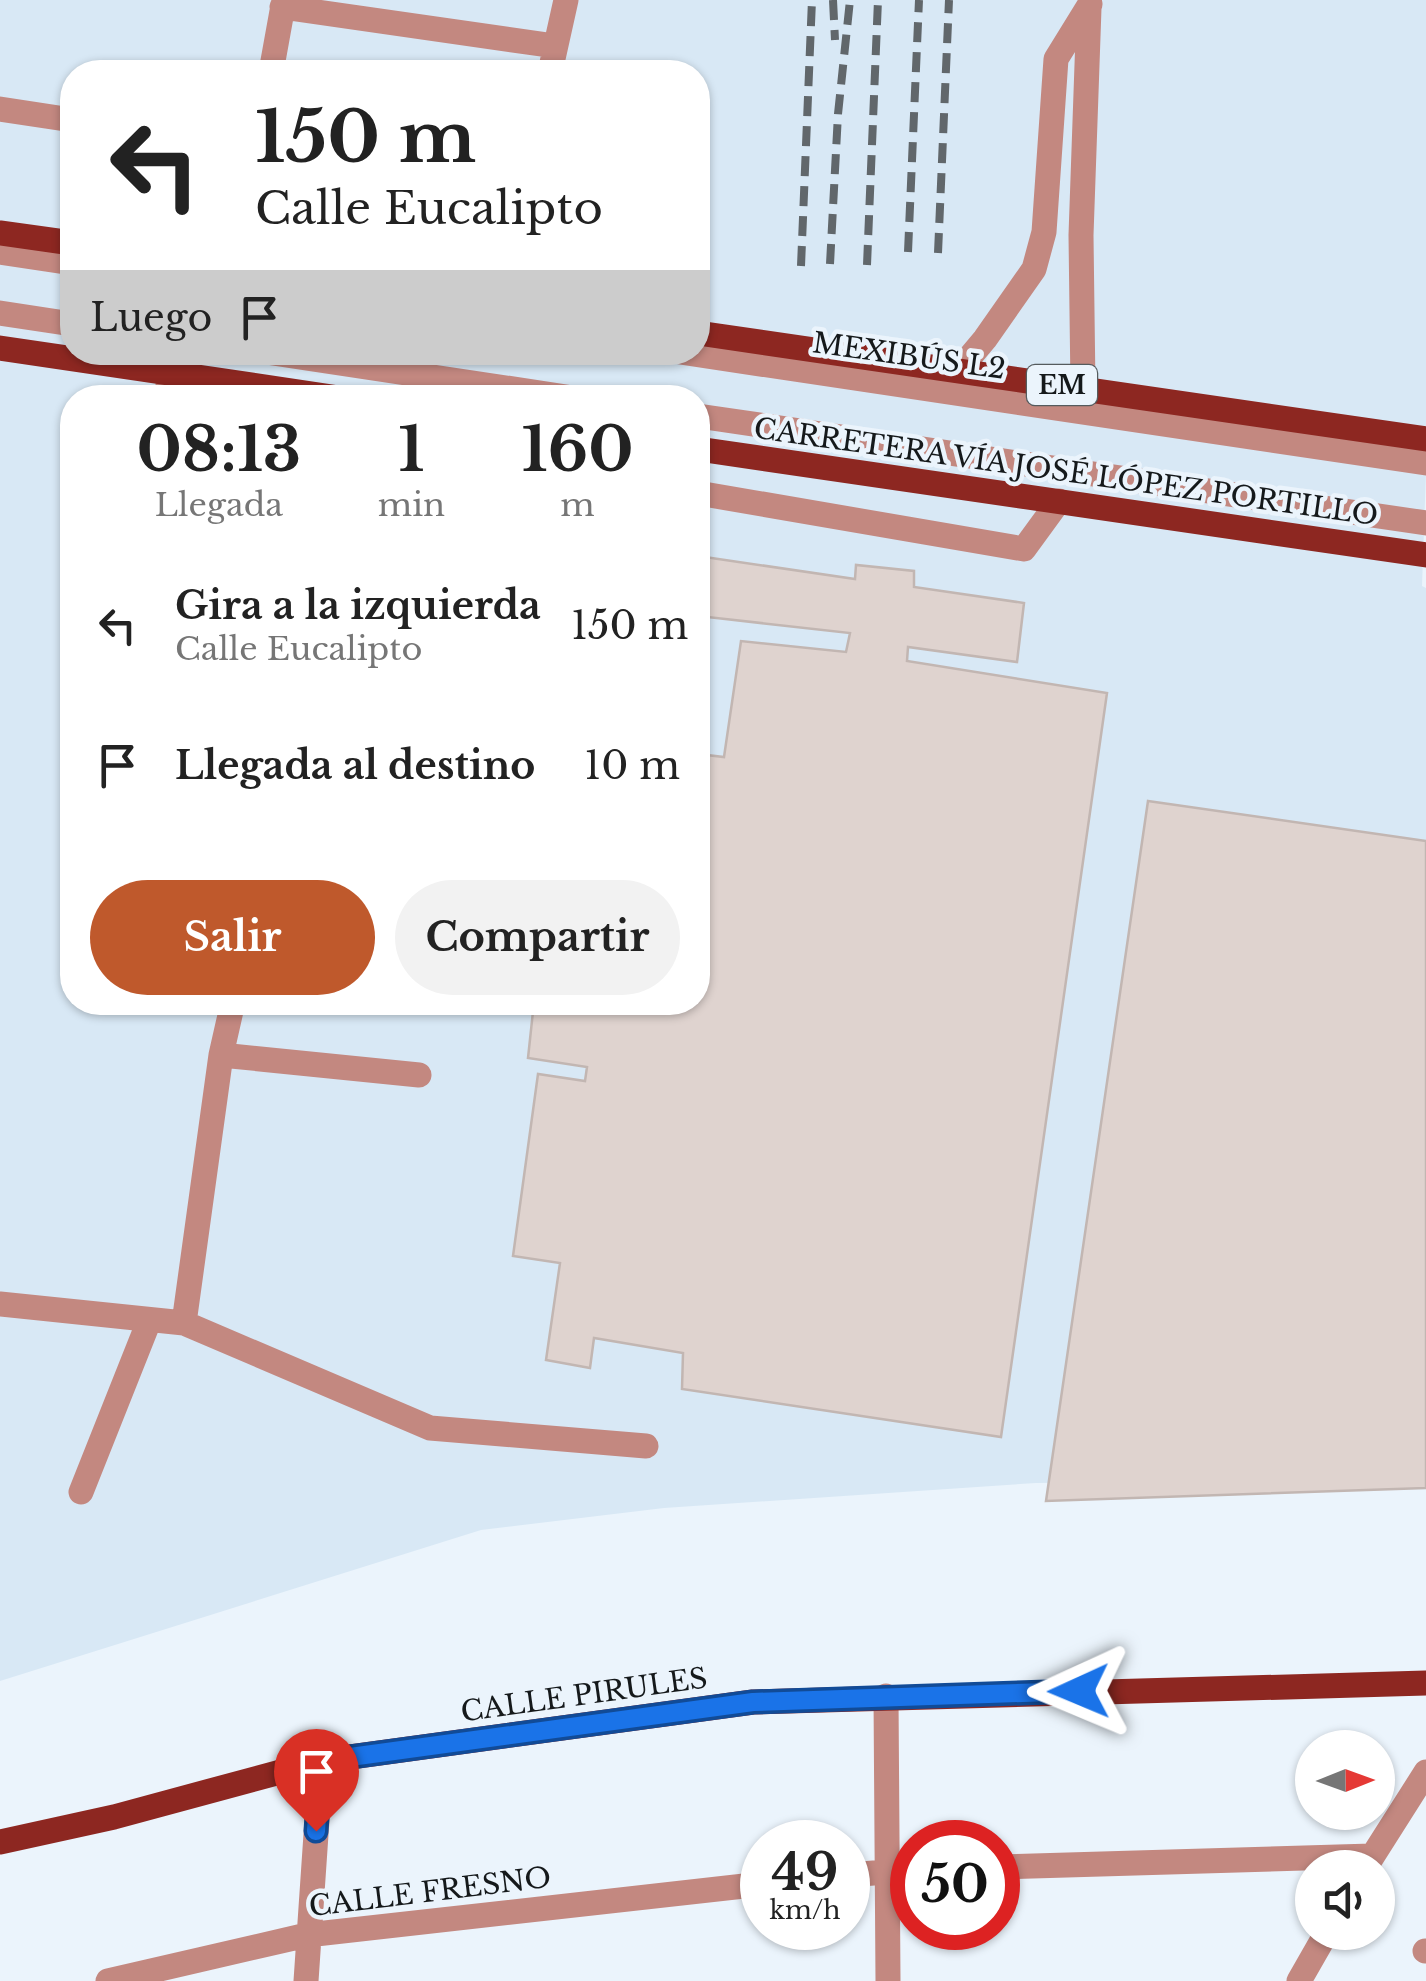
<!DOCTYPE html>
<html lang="es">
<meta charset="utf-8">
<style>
body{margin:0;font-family:"Libre Baskerville",serif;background:#f2f2f2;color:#222;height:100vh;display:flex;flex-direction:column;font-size:38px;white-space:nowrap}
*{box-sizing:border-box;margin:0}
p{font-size:32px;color:#767676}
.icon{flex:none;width:55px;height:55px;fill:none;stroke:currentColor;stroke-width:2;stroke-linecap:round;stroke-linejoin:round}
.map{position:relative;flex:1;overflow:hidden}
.side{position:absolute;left:60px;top:385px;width:650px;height:630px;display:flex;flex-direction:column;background:#fff;border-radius:40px;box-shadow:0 2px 8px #0004}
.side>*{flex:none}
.banner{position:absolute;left:60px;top:60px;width:650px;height:305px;border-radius:40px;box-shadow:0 2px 8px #0004;background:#fff;color:#222;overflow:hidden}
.needle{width:65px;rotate:89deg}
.buttons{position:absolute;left:1295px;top:1730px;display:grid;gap:20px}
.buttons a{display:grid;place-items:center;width:100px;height:100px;border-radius:50%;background:#fff;box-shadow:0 2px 8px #0004;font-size:50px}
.speed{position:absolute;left:740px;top:1820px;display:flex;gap:20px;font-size:50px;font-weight:700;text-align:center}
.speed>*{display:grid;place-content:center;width:130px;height:130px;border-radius:50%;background:#fff;box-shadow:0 2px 8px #0004;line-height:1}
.speed small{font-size:25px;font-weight:400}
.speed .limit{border:15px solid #d22;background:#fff;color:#111}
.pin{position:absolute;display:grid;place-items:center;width:85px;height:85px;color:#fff;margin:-102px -42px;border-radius:50% 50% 50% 0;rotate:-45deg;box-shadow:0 0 10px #0007}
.pin .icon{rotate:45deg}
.me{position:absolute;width:110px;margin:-55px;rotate:269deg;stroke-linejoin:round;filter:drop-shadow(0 0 8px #0008)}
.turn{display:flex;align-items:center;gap:35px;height:210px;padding:0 30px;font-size:45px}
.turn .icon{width:130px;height:130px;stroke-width:2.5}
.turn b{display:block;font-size:70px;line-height:85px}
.then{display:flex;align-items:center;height:95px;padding:0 30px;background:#0003;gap:20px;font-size:38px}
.eta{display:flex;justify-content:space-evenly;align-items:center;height:170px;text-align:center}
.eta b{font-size:60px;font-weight:700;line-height:70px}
.action{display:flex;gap:20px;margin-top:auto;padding:20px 30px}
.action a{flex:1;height:115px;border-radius:60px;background:#bf592c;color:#fff;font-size:40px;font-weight:700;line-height:115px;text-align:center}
.action a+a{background:#f2f2f2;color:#222}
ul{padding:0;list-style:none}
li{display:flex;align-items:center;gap:30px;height:140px;padding:0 30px}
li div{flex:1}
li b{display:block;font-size:38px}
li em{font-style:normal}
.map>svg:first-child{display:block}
.built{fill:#d8e8f5;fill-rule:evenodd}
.building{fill:#dfd3cf;stroke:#c2b6b2;stroke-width:2.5}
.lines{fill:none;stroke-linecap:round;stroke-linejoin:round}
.minor{stroke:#c38880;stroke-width:25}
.major{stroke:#8d2721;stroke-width:25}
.rail{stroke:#61676b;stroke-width:8;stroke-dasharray:20 10;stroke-linecap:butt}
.route-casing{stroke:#114b97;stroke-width:25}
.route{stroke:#1a73e8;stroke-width:18}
.labels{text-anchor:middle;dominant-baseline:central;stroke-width:9;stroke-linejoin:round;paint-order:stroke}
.shield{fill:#ebf4fc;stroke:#555b5e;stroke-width:2.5}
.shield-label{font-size:25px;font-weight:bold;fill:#15191b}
.street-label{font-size:28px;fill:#15191b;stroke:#ebf4fc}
</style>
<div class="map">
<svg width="1426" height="1981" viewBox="0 0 1426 1981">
<rect width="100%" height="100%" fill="#ebf4fc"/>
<path class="built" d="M0,0H1426V472L1422,586L1426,588V1479L1036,1483L664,1508L481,1530L0,1681ZM72,72H698V352H72ZM72,398H698V1002H72Z"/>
<path class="building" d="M698,556L855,579L856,565L914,571V587L1024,603L1017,662L908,647L907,661L1107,693L1001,1437L682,1389L683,1353L594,1338L590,1368L546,1360L560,1263L513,1256L538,1074L585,1081L587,1067L528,1058L534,1002H698V754L724,757L741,641L846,652L850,633L698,616Z
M1148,801L1426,841V1488L1046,1501Z"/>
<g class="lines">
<path class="minor" d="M282,7L555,46
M271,72L284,0
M550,72L566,0
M0,109L72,120
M0,252L72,263
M0,313L72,324
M266,352L573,398
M680,352L1426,463
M959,370L985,339L1034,269L1044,232L1056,59L1090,4
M1083,388L1081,235L1089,8
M167,398L169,373
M698,416L1426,523
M698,493L1024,549L1059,501
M233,1002L221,1055L184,1323L430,1428L646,1446
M221,1055L419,1075
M0,1304L184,1323
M81,1492L149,1321
M886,1696L888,1981
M998,1867L1372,1856
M1365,1868L1426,1772
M848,1875L912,1870
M1425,1951H1426
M108,1981L307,1935L762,1884
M306,1981L321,1761
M1299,1981L1327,1932"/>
<path class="major" d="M0,233L72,243
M698,333L1426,439
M0,348L339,398
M698,449L1426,555
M0,1842L114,1817L321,1761L753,1702L1426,1683"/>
<path class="rail" d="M833,0L835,40
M908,252L919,0
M938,253L949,0
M830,264L838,114L850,0
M867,265L878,0
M801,266L812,0"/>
</g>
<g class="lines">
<defs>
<path id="route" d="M316,1831L321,1761L753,1702L1079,1691"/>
</defs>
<use href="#route" class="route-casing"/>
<use href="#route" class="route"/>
</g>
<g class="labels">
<rect class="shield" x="1027" y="365" width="70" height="40" rx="8"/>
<g class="shield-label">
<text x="1062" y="385">EM</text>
</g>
<g class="street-label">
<text transform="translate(909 356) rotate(8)">MEXIBÚS L2</text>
<text transform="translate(1066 472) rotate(8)">CARRETERA VÍA JOSÉ LÓPEZ PORTILLO</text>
<text transform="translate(584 1695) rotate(-8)">CALLE PIRULES</text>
<text transform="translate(430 1892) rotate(-7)">CALLE FRESNO</text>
</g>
</g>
</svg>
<div class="buttons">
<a><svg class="needle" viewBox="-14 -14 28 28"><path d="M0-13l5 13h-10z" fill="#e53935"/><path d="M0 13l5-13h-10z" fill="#767676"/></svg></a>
<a><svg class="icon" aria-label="sound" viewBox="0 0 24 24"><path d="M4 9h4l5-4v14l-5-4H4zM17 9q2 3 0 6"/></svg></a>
</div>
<div class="speed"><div>49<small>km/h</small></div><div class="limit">50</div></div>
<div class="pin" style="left:316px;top:1831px;background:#d93025"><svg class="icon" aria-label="arrive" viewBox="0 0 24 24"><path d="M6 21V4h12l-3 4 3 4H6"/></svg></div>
<svg class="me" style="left:1079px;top:1691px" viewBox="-20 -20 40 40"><path d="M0-17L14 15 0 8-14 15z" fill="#1a73e8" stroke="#fff" stroke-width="4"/></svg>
<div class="banner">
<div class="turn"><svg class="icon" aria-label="left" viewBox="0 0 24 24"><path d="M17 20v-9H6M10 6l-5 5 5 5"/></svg><div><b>150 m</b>Calle Eucalipto</div></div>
<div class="then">Luego<svg class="icon" aria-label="arrive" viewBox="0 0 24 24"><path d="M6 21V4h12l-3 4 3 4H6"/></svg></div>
</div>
<section class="side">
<div class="eta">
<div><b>08:13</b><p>Llegada</p></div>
<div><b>1</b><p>min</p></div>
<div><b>160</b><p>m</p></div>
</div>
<ul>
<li><svg class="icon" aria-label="left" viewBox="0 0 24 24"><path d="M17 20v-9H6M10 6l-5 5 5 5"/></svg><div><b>Gira a la izquierda</b><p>Calle Eucalipto</p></div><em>150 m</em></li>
<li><svg class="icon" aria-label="arrive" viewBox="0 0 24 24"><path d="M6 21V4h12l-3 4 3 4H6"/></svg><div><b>Llegada al destino</b></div><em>10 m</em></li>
</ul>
<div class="action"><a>Salir</a><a>Compartir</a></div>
</section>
</div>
